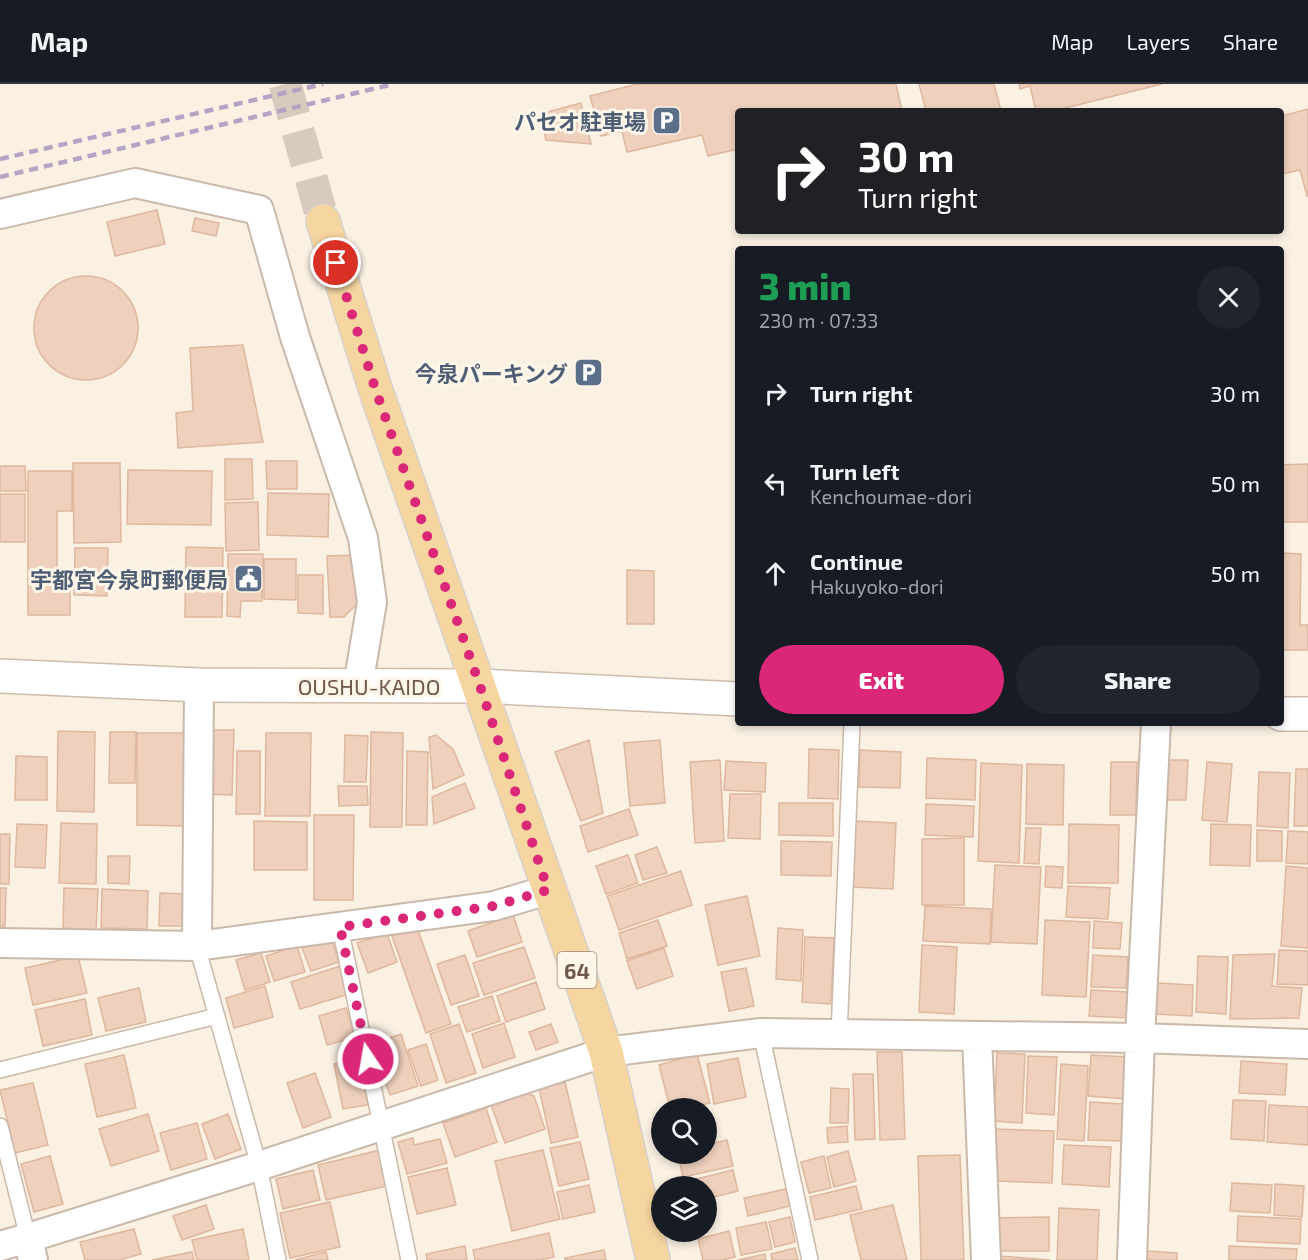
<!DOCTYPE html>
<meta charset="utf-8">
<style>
body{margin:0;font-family:"Exo 2","Noto Sans JP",sans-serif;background:#20242c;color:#f1f3f6;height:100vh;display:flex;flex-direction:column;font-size:22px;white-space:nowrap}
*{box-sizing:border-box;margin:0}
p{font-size:20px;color:#9ea1a6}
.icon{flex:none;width:33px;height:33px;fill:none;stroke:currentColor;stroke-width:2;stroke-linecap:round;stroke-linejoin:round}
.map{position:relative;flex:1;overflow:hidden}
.panel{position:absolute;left:735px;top:162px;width:549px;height:480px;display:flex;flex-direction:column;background:#171b24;border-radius:6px;box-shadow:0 3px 9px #0003}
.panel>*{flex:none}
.top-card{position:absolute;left:735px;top:24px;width:549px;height:126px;border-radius:6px;box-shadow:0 3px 9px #0003;background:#202124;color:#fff;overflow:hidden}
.controls{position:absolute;left:651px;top:1014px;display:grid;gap:12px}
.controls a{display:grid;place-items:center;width:66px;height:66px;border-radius:50%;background:#171b24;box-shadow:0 3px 9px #0003;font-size:30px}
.pin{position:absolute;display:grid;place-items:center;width:51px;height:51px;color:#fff;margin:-26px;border:3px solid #fff;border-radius:50%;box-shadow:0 2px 6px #0007}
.me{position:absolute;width:66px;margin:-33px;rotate:348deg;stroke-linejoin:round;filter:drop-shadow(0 0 4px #0008)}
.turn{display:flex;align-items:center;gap:21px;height:126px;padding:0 24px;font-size:27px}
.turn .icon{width:78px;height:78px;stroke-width:2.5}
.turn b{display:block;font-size:42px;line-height:51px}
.round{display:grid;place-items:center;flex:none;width:63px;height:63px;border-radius:32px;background:#20242c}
.headline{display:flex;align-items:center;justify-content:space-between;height:102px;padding:0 24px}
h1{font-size:36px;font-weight:800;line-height:45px;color:#1e9e55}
.cta{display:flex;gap:12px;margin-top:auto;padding:12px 24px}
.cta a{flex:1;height:69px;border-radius:36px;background:#db2777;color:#fff;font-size:24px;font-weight:800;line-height:69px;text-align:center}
.cta a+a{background:#20242c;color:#f1f3f6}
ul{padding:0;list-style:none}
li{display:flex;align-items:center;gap:18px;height:90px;padding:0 24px}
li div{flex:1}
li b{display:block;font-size:22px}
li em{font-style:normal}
header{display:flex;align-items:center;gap:36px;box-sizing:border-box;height:84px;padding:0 30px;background:#171b24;border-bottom:2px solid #363941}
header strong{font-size:28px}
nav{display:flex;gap:33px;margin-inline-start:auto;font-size:21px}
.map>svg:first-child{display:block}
.building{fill:#eed0bd;stroke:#dfb79e;stroke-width:1.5}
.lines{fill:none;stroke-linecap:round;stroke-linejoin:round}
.primary-tunnel{stroke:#d8cbbd;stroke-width:33;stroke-dasharray:33 16;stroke-linecap:butt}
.lane-casing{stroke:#cab9ab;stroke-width:18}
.street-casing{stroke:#cab9ab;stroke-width:32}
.secondary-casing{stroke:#cfbbab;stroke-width:36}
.primary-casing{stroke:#d7d0cd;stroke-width:36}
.lane{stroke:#fff;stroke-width:15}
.street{stroke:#fff;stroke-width:28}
.secondary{stroke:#fff;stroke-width:33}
.primary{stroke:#f5d5a0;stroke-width:33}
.rail{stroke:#b4a3c3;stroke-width:4.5;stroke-dasharray:9 6;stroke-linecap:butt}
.route{stroke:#db2777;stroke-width:10;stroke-dasharray:0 18}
.labels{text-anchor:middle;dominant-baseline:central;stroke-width:6;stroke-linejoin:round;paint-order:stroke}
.shield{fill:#fef6e9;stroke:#9b877a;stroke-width:1.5}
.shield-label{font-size:21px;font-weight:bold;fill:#70584b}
.service-label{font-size:22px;font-weight:bold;fill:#4e5e75;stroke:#fef6e9;text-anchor:end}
.street-label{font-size:22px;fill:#70584b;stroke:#fef6e9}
</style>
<header>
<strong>Map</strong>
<nav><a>Map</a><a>Layers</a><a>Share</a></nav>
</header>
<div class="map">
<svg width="1308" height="1176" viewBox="0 0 1308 1176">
<rect width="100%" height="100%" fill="#faf1e3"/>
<path class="building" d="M637,0H896L902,27H738V65L708,72L702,51L627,68L622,47L601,52L590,12Z
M919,0H994L1001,27H926Z
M1019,0H1162L1053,27H1036L1030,2L1020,5Z
M581,19L591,60L546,56L540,30Z
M1308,25V111L1307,112L1300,86L1281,90V32Z
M157,126L165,160L115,172L107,138Z
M195,134L219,139L216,152L192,147Z
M34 244a52 52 0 1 1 104 0a52 52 0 1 1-104 0Z
M243,261L263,358L178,364L176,329L193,327L190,264Z
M225,375H252L253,415L225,416Z
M266,377H297V405H267Z
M73,379H120L121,458L74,459Z
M1308,380V438H1281V381Z
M0,382H25L26,407H0Z
M128,386L212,387L211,441L127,440Z
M28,387H72V427H57V490L70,491V531H28Z
M268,409L329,410L328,453L267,451Z
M0,410H25V458H0Z
M258,418L259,466L226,467L225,419Z
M186,463L223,464L222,533H185Z
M75,464H108L107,512L74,511Z
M1281,469L1301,470L1300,541H1308V566H1281Z
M228,470H263L262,517H241L240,533L227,532Z
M356,471L357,520L344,533H330L327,472Z
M264,475H296V516L264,515Z
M627,486L654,487V540H627Z
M298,491H323V530L298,529Z
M208,646H234L232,711L207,710Z
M58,647L95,648L94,728L57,727Z
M110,648H136L135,699H109Z
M371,648L403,649L402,743H370Z
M137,649H187L186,742L137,741Z
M266,649H311L310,732H265Z
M345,651L368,652L366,698H344Z
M436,651L453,665L464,691L433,705L429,653Z
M589,656L603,729L581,737L555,668Z
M660,656L665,719L630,722L624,659Z
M809,665L839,666L838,715L808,714Z
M860,666L901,668L900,704L859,703Z
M237,667H260V730H236Z
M407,667L428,668L427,741H406Z
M16,672L47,673V716H15Z
M927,674L976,676L975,716L926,714Z
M720,676L724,757L695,759L690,678Z
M1166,676H1188L1186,716H1165Z
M726,677L766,679L765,708L724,706Z
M1111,678H1137L1136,731H1110Z
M1207,678L1232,680L1227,738L1202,736Z
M981,679L1022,681L1019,779L978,777Z
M1027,680L1064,681L1063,741L1026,740Z
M1296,685H1308V742H1294Z
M1259,688L1290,689L1288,744L1257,742Z
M465,699L475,724L434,740L432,713Z
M338,702H367L368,721L339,722Z
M730,710H761L760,755L728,754Z
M779,719H833V752L779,751Z
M926,720L974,722L973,753L925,751Z
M629,725L638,751L588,768L580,742Z
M314,731H354L353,816H314Z
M254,737L307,738V786H254Z
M855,737L896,739L893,805L853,803Z
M61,739L97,740L96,800L59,799Z
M17,740L47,741L45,784L15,783Z
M1069,740L1119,741L1118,799H1068Z
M1211,740L1251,741L1250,782L1210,781Z
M1026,744H1041L1039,780L1024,779Z
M1257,746L1282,747V777H1257Z
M1288,747L1308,748V780L1286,779Z
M0,750H10L9,800H0Z
M964,754V821H922V755Z
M781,757L832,758L831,792L781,791Z
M657,763L667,789L643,796L635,771Z
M628,771L638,799L606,810L596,782Z
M108,772H130L129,800L108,799Z
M995,781L1041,783L1037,860L991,858Z
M1046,782L1063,783L1062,804L1045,803Z
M1286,782L1308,784V864L1281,862Z
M681,787L692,821L619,846L607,812Z
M1068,802L1110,804L1108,835L1066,833Z
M0,804H6L5,842H0Z
M64,804L98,805L96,846L63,844Z
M102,805L148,807L147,845L101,844Z
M160,809L187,810L186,842H159Z
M747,812L760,872L718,881L705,821Z
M925,822L991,825L990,860L923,857Z
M513,831L522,858L477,873L468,847Z
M658,836L667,862L627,875L619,849Z
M1045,836L1090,838L1086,913L1042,911Z
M1094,837L1122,839L1120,865L1093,864Z
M417,843L451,940L426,949L392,852Z
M778,844L803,846L801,897L776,895Z
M387,849L397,878L368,889L357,859Z
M805,853L834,854L831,920L802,918Z
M331,854L339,878L311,887L302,864Z
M922,861L957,863L954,930L919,928Z
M297,862L305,888L274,897L266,872Z
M524,863L535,894L484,911L473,879Z
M664,864L673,892L637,905L627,877Z
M1279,866L1308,867V901L1277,900Z
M261,869L270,898L245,906L236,876Z
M1275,870L1272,902L1302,904L1299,934L1230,935L1233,871Z
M465,871L479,912L451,921L437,880Z
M1093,871L1128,873L1126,904L1091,903Z
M78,872L87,909L33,921L25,884Z
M1198,872L1228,873L1226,930L1196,928Z
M340,882L349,910L300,925L291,898Z
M746,884L754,922L729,927L721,888Z
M536,898L545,925L506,938L497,912Z
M1157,899L1193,901L1192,932L1155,930Z
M265,902L273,933L234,944L226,914Z
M139,904L146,938L106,947L98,914Z
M1091,906L1129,908L1128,934L1089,932Z
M492,912L500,937L467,948L458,923Z
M85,915L92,951L43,962L35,926Z
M346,924L355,953L327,961L319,932Z
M504,939L515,973L483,984L472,950Z
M459,940L476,989L446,999L430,950Z
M551,940L558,958L536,966L529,948Z
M401,950L418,1002L390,1011L372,960Z
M426,960L438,996L421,1002L408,966Z
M877,968H902L905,1055L880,1056Z
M997,969L1025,970L1022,1039L994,1037Z
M697,970L710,1019L691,1024H670L659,981Z
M124,971L136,1024L97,1033L85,980Z
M1091,971L1129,973L1126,1015L1088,1012Z
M1028,972L1057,973L1054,1031L1026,1029Z
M738,974L746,1013L714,1020L707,980Z
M359,975L368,1021L343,1025L334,980Z
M1241,977L1287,980L1285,1011L1239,1009Z
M1061,980L1088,982L1084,1057L1057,1055Z
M315,989L331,1033L303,1044L287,999Z
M853,990H873L875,1055L855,1056Z
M565,998L578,1053L551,1059L539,1004Z
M33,999L48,1061L15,1069L0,1006Z
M831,1004L849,1005L848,1039H830Z
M526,1009L534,1012L545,1045L505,1059L491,1021Z
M1233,1016L1266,1017L1264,1057L1231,1055Z
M1090,1018L1123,1020L1121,1057L1088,1056Z
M1269,1021L1308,1023V1061L1267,1058Z
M486,1024L497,1058L455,1073L443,1039Z
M148,1030L159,1067L111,1082L99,1045Z
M228,1030L241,1065L215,1075L202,1040Z
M197,1039L207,1075L171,1086L160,1049Z
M847,1042L848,1058L828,1059L827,1044Z
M994,1045L1054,1047L1052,1099L992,1097Z
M413,1054L414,1061L440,1055L447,1079L407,1090L398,1058Z
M727,1056L733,1082L683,1093L678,1070H706V1061Z
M580,1058L589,1095L559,1102L550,1064Z
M1064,1061L1111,1063L1109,1103L1062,1100Z
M380,1066L387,1102L326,1116L318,1081Z
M543,1066L560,1135L512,1147L495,1077Z
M848,1067L856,1097L834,1103L827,1073Z
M960,1071L964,1176H921L918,1072Z
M50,1072L63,1120L34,1128L21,1080Z
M824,1072L831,1104L809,1109L801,1078Z
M447,1084L456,1121L417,1130L408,1093Z
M313,1086L320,1116L283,1125L276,1095Z
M733,1086L738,1107L706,1115V1102H685L684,1098Z
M1232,1099L1272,1101L1270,1129L1230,1127Z
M1275,1100L1304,1102L1302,1133L1274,1131Z
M589,1101L595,1128L563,1135L557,1108Z
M856,1102L862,1125L815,1136L810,1113Z
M786,1105L790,1122L748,1132L744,1114Z
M330,1118L340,1163L290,1174L280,1129Z
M206,1121L214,1145L182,1156L173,1132Z
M893,1121L907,1176H861L850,1131Z
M1059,1124L1099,1126L1097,1176H1057Z
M1238,1132L1301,1135L1300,1160L1237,1157Z
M790,1133L795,1158L775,1163L769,1138Z
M1049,1133V1167H994L993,1134Z
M766,1138L772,1165L741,1171L736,1144Z
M134,1145L141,1170L119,1176H85L80,1158Z
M243,1145L249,1176H197L192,1156Z
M729,1147L735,1173L723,1176H703L698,1155Z
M549,1149L554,1173L541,1176H475L473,1166Z
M465,1162L467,1176H427L426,1170Z
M1229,1162L1297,1165L1296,1176H1229Z
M795,1164L798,1176H772L771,1170Z
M604,1166L606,1176H565V1174Z
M1147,1167L1177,1169V1176H1147Z
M192,1168L194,1176H152Z
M326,1168L328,1176H295Z
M765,1170L766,1176H738Z
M1000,1172L1050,1176H1000Z"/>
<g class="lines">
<path class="primary-tunnel" d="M285,0L323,137"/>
<defs>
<path id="lane" d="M340,843L409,1176
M197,862L259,1082L278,1176
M761,949L810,1176
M839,951L852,639
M0,986L217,932
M0,1042L28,1154"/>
<path id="street" d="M0,130L135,99L259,126L295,253L363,454L372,518L358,602
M0,859L197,862L494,822L548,806
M197,862L199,601
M977,952L986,1176
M28,1154L259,1082L606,968L761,949L1140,954L1308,960
M0,1162L28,1154L33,1176
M1132,1176L1140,954L1156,639"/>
<path id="secondary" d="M0,592L199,601L480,602L738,615
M1281,630H1308"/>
<path id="primary" d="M323,137L375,304L606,968L653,1176"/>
</defs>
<use href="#lane" class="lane-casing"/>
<use href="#street" class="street-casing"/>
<use href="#secondary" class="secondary-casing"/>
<use href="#primary" class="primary-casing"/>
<use href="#lane" class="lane"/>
<use href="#street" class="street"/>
<use href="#secondary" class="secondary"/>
<use href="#primary" class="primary"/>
<path class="rail" d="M0,75L323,0
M0,93L394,0"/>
</g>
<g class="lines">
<path class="route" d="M336,179L375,304L480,602L548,806L494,822L340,843L368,975"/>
</g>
<defs>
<symbol id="parking-square" viewBox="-11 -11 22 22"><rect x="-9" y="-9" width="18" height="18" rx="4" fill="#5c6f8a" stroke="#fef6e9"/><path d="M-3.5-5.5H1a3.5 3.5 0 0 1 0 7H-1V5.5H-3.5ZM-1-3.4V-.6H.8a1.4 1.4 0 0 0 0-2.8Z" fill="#fff"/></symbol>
<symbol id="civic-square" viewBox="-11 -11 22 22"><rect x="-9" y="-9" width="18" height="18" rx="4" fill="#5c6f8a" stroke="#fef6e9"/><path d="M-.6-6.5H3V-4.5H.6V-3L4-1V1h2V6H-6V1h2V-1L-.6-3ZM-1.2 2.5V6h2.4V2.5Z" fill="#fff"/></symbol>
</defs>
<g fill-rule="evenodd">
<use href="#parking-square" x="650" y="20" width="33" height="33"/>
<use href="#parking-square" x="572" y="272" width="33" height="33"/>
<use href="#civic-square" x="232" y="478" width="33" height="33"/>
</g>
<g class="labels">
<rect class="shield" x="557.5" y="868" width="39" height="36" rx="4.5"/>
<g class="shield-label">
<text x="577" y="886">64</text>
</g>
<g class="service-label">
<text x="646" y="37">パセオ駐車場</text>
<text x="568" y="289">今泉パーキング</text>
<text x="228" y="495">宇都宮今泉町郵便局</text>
</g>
<g class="street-label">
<text x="369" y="602">OUSHU-KAIDO</text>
</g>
</g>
</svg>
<div class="controls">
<a><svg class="icon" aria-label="search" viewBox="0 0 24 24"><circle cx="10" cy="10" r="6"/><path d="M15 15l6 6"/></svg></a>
<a><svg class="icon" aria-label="layers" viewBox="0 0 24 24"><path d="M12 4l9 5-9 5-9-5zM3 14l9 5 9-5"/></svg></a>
</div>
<div class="pin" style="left:336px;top:179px;background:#d93025"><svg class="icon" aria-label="arrive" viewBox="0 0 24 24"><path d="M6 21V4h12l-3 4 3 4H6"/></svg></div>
<svg class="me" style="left:368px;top:975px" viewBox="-20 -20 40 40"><circle r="17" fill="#db2777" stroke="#fff" stroke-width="3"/><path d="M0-11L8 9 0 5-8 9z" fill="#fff"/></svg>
<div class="top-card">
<div class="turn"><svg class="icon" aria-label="right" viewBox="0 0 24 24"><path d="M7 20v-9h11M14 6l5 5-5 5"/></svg><div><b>30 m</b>Turn right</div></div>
</div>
<section class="panel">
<div class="headline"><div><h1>3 min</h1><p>230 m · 07:33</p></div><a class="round"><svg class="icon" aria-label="close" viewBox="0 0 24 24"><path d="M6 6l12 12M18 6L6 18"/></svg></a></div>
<ul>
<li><svg class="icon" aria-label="right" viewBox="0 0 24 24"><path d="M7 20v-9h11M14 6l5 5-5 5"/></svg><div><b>Turn right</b></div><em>30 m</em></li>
<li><svg class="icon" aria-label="left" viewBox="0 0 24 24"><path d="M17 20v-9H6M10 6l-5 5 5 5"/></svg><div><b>Turn left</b><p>Kenchoumae-dori</p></div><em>50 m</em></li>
<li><svg class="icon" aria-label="ahead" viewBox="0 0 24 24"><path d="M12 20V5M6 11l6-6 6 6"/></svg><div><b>Continue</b><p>Hakuyoko-dori</p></div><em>50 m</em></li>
</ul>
<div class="cta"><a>Exit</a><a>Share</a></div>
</section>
</div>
